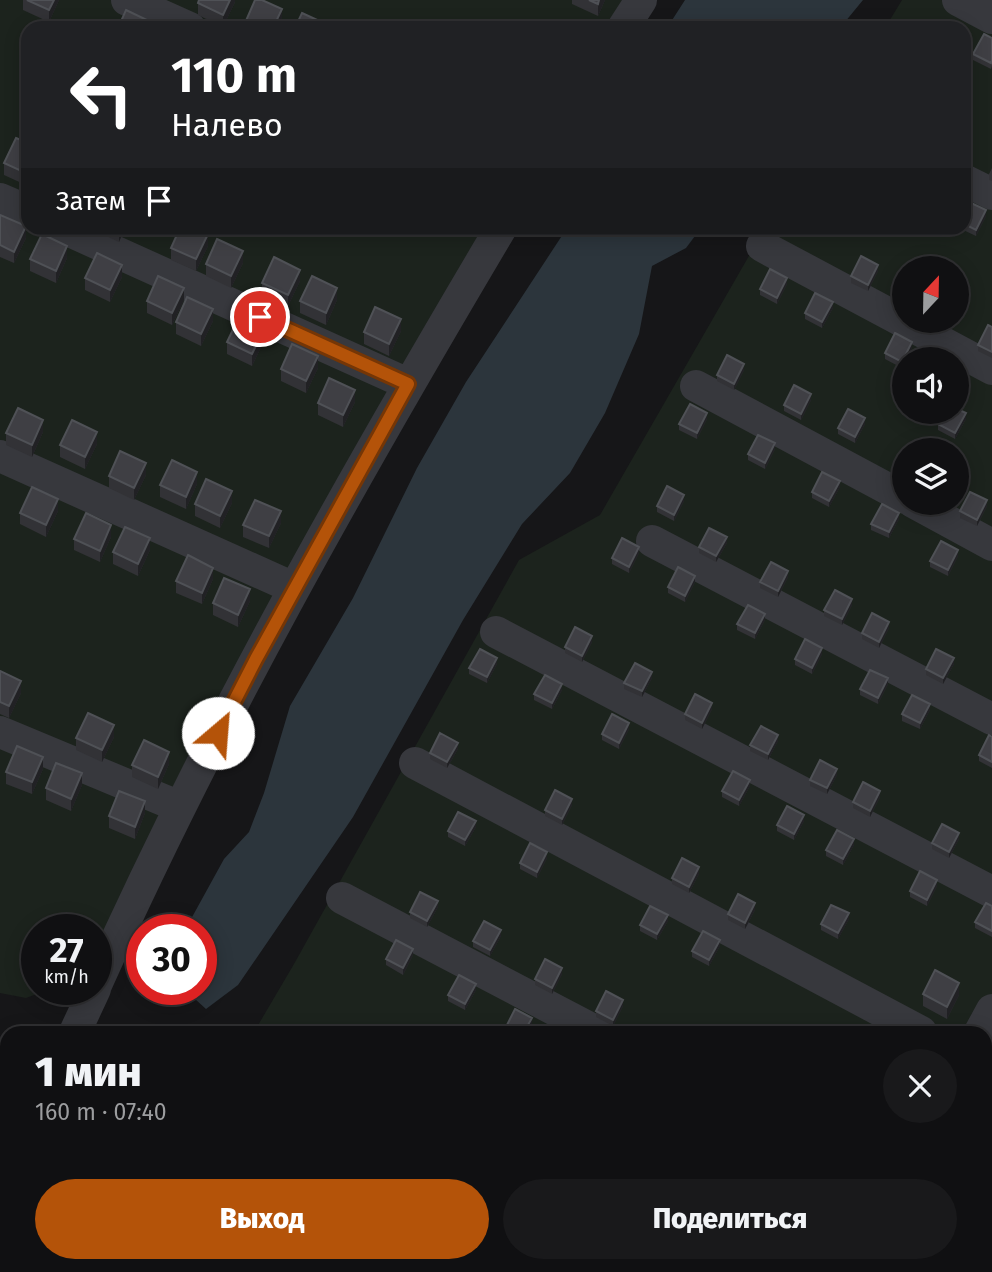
<!DOCTYPE html>
<html lang="ru">
<meta charset="utf-8">
<style>
body{margin:0;font-family:"Fira Sans",sans-serif;background:#19191b;color:#f1f3f6;height:100vh;display:flex;flex-direction:column;font-size:26px;white-space:nowrap}
*{box-sizing:border-box;margin:0}
p{font-size:23px;color:#9c9d9f}
.icon{flex:none;width:38px;height:38px;fill:none;stroke:currentColor;stroke-width:2;stroke-linecap:round;stroke-linejoin:round}
.map{position:relative;flex:1;overflow:hidden}
.sheet{position:absolute;left:0px;top:1026px;width:992px;height:247px;display:flex;flex-direction:column;background:#101012;border-radius:21px 21px 0 0;box-shadow:0 4px 18px #0003,0 0 0 2px #303032}
.sheet>*{flex:none}
.guide{position:absolute;left:21px;top:21px;width:950px;height:214px;border-radius:21px;box-shadow:0 4px 18px #0003,0 0 0 2px #303032;background:#202124;color:#fff;overflow:hidden}
.needle{width:46px;rotate:22deg}
.buttons{position:absolute;left:892px;top:256px;display:grid;gap:14px}
.buttons a{display:grid;place-items:center;width:77px;height:77px;border-radius:50%;background:#101012;box-shadow:0 4px 18px #0003,0 0 0 2px #303032;font-size:35px}
.speed{position:absolute;left:21px;top:914px;display:flex;gap:14px;font-size:35px;font-weight:700;text-align:center}
.speed>*{display:grid;place-content:center;width:91px;height:91px;border-radius:50%;background:#101012;box-shadow:0 4px 18px #0003,0 0 0 2px #303032;line-height:1}
.speed small{font-size:18px;font-weight:400}
.speed .limit{border:10px solid #d22;background:#fff;color:#111}
.pin{position:absolute;display:grid;place-items:center;width:60px;height:60px;color:#fff;margin:-30px;border:4px solid #fff;border-radius:50%;box-shadow:0 2px 7px #0007}
.me{position:absolute;width:77px;margin:-38px;rotate:27deg;stroke-linejoin:round;filter:drop-shadow(0 0 5px #0008)}
.turn{display:flex;align-items:center;gap:24px;height:147px;padding:0 35px;font-size:32px}
.turn .icon{width:91px;height:91px;stroke-width:2.5}
.turn b{display:block;font-size:49px;line-height:60px}
.then{display:flex;align-items:center;height:66px;padding:0 35px;background:#0003;gap:14px;font-size:26px}
.round{display:grid;place-items:center;flex:none;width:74px;height:74px;border-radius:37px;background:#19191b}
.head{display:flex;align-items:center;justify-content:space-between;height:119px;padding:0 35px}
h1{font-size:42px;font-weight:800;line-height:52px}
.cta{display:flex;gap:14px;margin-top:auto;padding:14px 35px}
.cta a{flex:1;height:80px;border-radius:42px;background:#b45309;color:#fff;font-size:28px;font-weight:800;line-height:80px;text-align:center}
.cta a+a{background:#19191b;color:#f1f3f6}
.map>svg:first-child{display:block}
.green{fill:#1c231d;fill-rule:evenodd}
.water{fill:#2c353c}
.lines{fill:none;stroke-linecap:round;stroke-linejoin:round}
.path{stroke:#3d3f44;stroke-width:4.5;stroke-dasharray:3.5 5;stroke-linecap:butt}
.minor{stroke:#37383d;stroke-width:32}
.highway{stroke:#63666e;stroke-width:38}
.wall{fill:#323236}
.shaded-wall{fill:#212124}
.building{fill:#3f3f44;stroke:#4f5156;stroke-width:2}
.route-casing{stroke:#753606;stroke-width:18}
.route{stroke:#b45309;stroke-width:12}
</style>
<div class="map">
<svg width="992" height="1272" viewBox="0 0 992 1272">
<rect width="100%" height="100%" fill="#161618"/>
<path class="green" d="M0,0H633L614,28H28V228H487L96,956V929H37V989H50L26,998L0,993Z
M902,0H992V1096L985,1097V1032H254L294,964L519,560L600,515L765,228H964V28H885ZM905,268H957V320H905ZM905,359H957V411H905ZM905,450H957V502H905Z
M37,1265H115L132,1269V1272H28Z"/>
<path class="water" d="M685,0H863L840,28H667Z
M567,228H701L686,248L652,266L639,334L605,413L570,473L522,524L463,620L353,817L238,985L206,1009L184,989H201V929H188L191,919L224,859L249,832L264,793L290,706L353,598L417,468L466,382Z"/>
<g class="lines">
<path class="path" d="M0,1055L7,1056"/>
<path class="minor" d="M127,0L190,28
M958,0L992,18
M623,28L641,0
M964,180L992,194
M0,199L28,211
M63,228L408,384
M762,246L992,369
M696,386L905,498
M0,456L294,588
M913,502L992,545
M652,541L992,719
M496,632L992,892
M0,732L180,807
M415,763L921,1032
M342,898L597,1032
M96,985C213,724 355,474 501,228
M75,1032L95,989
M980,1032L992,1010
M0,1245L7,1243
M228,1265L496,1272
M155,1272L157,1265
M987,1272L992,1271"/>
<path class="highway" d="M0,1126L7,1127
M985,1149L992,1148
M0,1173L7,1174
M985,1194L992,1193"/>
</g>
<path class="wall" d="M23,0H59L49,22L23,10Z
M235,0V2L223,27L198,15V3Z
M572,0H605L598,16L572,4Z
M282,21L279,28H245V23Z
M992,38V66L991,69L973,60V54Z
M28,143V186L4,175V163Z
M992,168V181L989,180V174Z
M964,211L986,216L976,236L959,228H964Z
M0,215L26,238L14,263L0,257Z
M93,228H125L119,242L93,230Z
M208,246L196,271L171,260V248Z
M67,258L56,283L30,271V259Z
M243,263L231,288L206,276V264Z
M878,271L868,291L851,283V276Z
M122,277L110,302L85,290V278Z
M300,281L288,306L262,295V283Z
M787,284L777,304L760,295V289Z
M184,300L172,325L147,313V301Z
M337,300L326,325L300,313V301Z
M833,308L822,328L805,319V313Z
M213,321L201,346L176,334V322Z
M992,327V358L978,351V345Z
M401,331L389,356L364,344V332Z
M264,341L252,366L227,354V342Z
M912,348L902,368L885,359V353Z
M318,368L306,393L281,381V369Z
M744,370L734,390L717,381V375Z
M811,400L801,420L784,411V405Z
M355,402L343,427L318,415V403Z
M707,419L697,439L679,430V424Z
M966,419L955,439L938,430V424Z
M865,424L855,443L838,434V428Z
M43,432L32,457L6,445V433Z
M97,444L85,469L60,457V445Z
M775,449L765,469L748,460V454Z
M905,464V482L900,480V474Z
M146,475L134,500L109,488V476Z
M197,484L186,509L160,497V485Z
M840,487L829,507L812,498V492Z
M684,501L674,521L657,512V506Z
M232,503L220,528L195,516V504Z
M987,506L977,526L960,518V511Z
M58,511L46,537L20,524V513Z
M899,519L889,538L871,530V524Z
M281,523L269,548L243,537V525Z
M111,537L100,562L74,550V539Z
M727,543L716,562L699,553V547Z
M150,550L138,576L113,564V552Z
M639,553L629,573L612,564V558Z
M958,556L948,576L930,567V561Z
M788,577L778,597L760,588V582Z
M213,579L202,604L176,593V581Z
M695,582L685,602L668,593V587Z
M250,601L238,627L213,615V603Z
M852,605L842,625L824,616V610Z
M765,620L755,639L737,630V624Z
M889,628L879,648L862,639V633Z
M592,642L582,662L565,653V647Z
M822,654L812,674L795,665V659Z
M497,664L487,683L469,674V668Z
M954,664L943,684L926,675V669Z
M0,671L21,693L9,718L0,714Z
M652,678L642,697L624,689V683Z
M888,684L878,704L860,695V689Z
M562,690L552,709L534,700V694Z
M712,709L702,729L685,720V714Z
M930,710L920,729L902,721V714Z
M629,729L619,749L602,740V734Z
M114,737L102,762L76,750V738Z
M992,737V768L979,761V755Z
M778,741L768,760L750,751V745Z
M458,749L447,768L430,759V753Z
M169,764L158,789L132,777V765Z
M43,769L32,794L6,784V772Z
M837,775L827,794L810,786V780Z
M82,785L71,811L46,800V788Z
M750,786L739,806L722,797V791Z
M880,797L870,817L853,808V802Z
M572,805L562,825L545,816V810Z
M145,813L135,839L109,828V816Z
M804,821L794,840L777,831V825Z
M476,827L465,846L448,837V831Z
M959,839L949,858L932,849V843Z
M854,845L843,865L826,856V850Z
M547,858L537,878L520,869V863Z
M699,874L689,893L672,884V878Z
M937,886L927,906L910,897V891Z
M992,906V937L975,928V922Z
M438,907L427,927L410,918V912Z
M755,910L745,929L728,920V914Z
M849,919L838,939L821,930V924Z
M668,921L657,940L640,931V925Z
M501,936L490,956L473,947V941Z
M720,946L709,966L692,957V951Z
M413,955L403,975L386,965V959Z
M562,974L552,994L535,985V979Z
M476,990L465,1010L448,1001V995Z
M923,994L959,995L947,1019L923,1006Z
M623,1006L613,1026L596,1017V1011Z"/>
<path class="shaded-wall" d="M54,0H59L49,22V10Z
M230,0H235V2L223,27V15Z
M599,0H605L598,16V4Z
M282,9V21L279,28H273Z
M986,210V216L976,236V230Z
M26,226V238L14,263V252Z
M120,228H125L119,242V230Z
M208,234V246L196,271V259Z
M67,246V258L56,283V271Z
M243,251V263L231,288V276Z
M122,265V277L110,302V290Z
M878,265V271L868,291V285Z
M300,270V281L288,306V295Z
M787,278V284L777,304V298Z
M184,288V300L172,325V313Z
M337,288V300L326,325V313Z
M833,302V308L822,328V322Z
M213,309V321L201,346V334Z
M401,319V331L389,356V344Z
M264,329V341L252,366V354Z
M912,342V348L907,359H905V363L902,368V362Z
M318,356V368L306,393V381Z
M744,364V370L734,390V384Z
M355,390V402L343,427V415Z
M811,394V400L801,420V414Z
M707,413V419L697,439V433Z
M966,413V419L955,439V433Z
M865,418V424L855,443V437Z
M43,420V432L32,457V445Z
M97,432V444L85,469V457Z
M775,443V449L765,469V463Z
M146,463V475L134,500V488Z
M197,472V484L186,509V497Z
M840,481V487L829,507V501Z
M232,491V503L220,528V516Z
M684,495V501L674,521V515Z
M58,499V511L46,537V525Z
M987,500V506L977,526V520Z
M281,511V523L269,548V536Z
M899,513V519L889,538V532Z
M111,525V537L100,562V551Z
M727,537V543L716,562V556Z
M150,538V550L138,576V564Z
M639,547V553L629,573V567Z
M958,550V556L948,576V570Z
M213,568V579L202,604V593Z
M788,571V577L778,597V591Z
M695,576V582L685,602V596Z
M250,589V601L238,627V615Z
M852,599V605L842,625V619Z
M765,614V620L755,639V633Z
M889,622V628L879,648V642Z
M592,636V642L582,662V656Z
M822,648V654L812,674V668Z
M497,658V664L487,683V677Z
M954,658V664L943,684V678Z
M652,672V678L642,697V691Z
M888,678V684L878,704V698Z
M21,681V693L9,718V706Z
M562,684V690L552,709V703Z
M712,703V709L702,729V723Z
M930,704V710L920,729V723Z
M629,723V729L619,749V743Z
M114,725V737L102,762V750Z
M778,735V741L768,760V754Z
M458,743V749L447,768V762Z
M169,752V764L158,789V777Z
M43,757V769L32,794V782Z
M837,769V775L827,794V788Z
M82,773V785L71,811V799Z
M750,780V786L739,806V800Z
M880,791V797L870,817V811Z
M572,799V805L562,825V819Z
M145,801V813L135,839V827Z
M804,815V821L794,840V834Z
M476,821V827L465,846V840Z
M959,833V839L949,858V852Z
M854,839V845L843,865V859Z
M547,852V858L537,878V872Z
M699,867V874L689,893V887Z
M937,880V886L927,906V900Z
M438,901V907L427,927V921Z
M755,903V910L745,929V923Z
M849,913V919L838,939V933Z
M668,915V921L657,940V934Z
M501,930V936L490,956V950Z
M720,940V946L709,966V960Z
M413,949V955L403,975V968Z
M562,968V974L552,994V988Z
M959,983V995L947,1019V1007Z
M476,984V990L465,1010V1004Z
M623,1000V1006L613,1026V1020Z
M532,1018V1024L528,1032H524Z"/>
<path class="building" d="M27,0H54L49,10Z
M199,0H230L223,15L198,3Z
M255,0H262L282,9L273,28H256L245,23Z
M589,0H599L598,4Z
M126,10L151,22L148,28H118Z
M302,13L328,25L326,28H295Z
M984,34L992,38V60L991,63L973,54Z
M16,138L28,143V174L4,163Z
M969,202L986,210L976,230L964,224V211Z
M0,215L26,226L14,252L0,245Z
M180,228H193L208,234L196,259L171,248Z
M42,234L67,246L56,271L30,259Z
M217,239L243,251L231,276L206,264Z
M97,253L122,265L110,290L85,278Z
M861,256L878,265L868,285L851,276Z
M274,257L300,270L288,295L262,283Z
M770,269L787,278L777,298L760,289Z
M158,276L184,288L172,313L147,301Z
M312,276L337,288L326,313L300,301Z
M815,293L833,302L822,322L805,313Z
M187,297L213,309L201,334L176,322Z
M375,307L401,319L389,344L364,332Z
M239,317L264,329L252,354L227,342Z
M988,325L992,327V352L978,345Z
M895,333L912,342L902,362L885,353Z
M292,344L318,356L306,381L281,369Z
M727,355L744,364L734,384L717,375Z
M329,378L355,390L343,415L318,403Z
M794,385L811,394L801,414L784,405Z
M690,404L707,413L697,433L679,424Z
M18,408L43,420L32,445L6,433Z
M848,409L865,418L855,437L838,428Z
M957,409L966,413L955,433L938,424L945,411H957Z
M72,420L97,432L85,457L60,445Z
M758,435L775,443L765,463L748,454Z
M120,451L146,463L134,488L109,476Z
M172,460L197,472L186,497L160,485Z
M905,464V476L900,474Z
M822,472L840,481L829,501L812,492Z
M206,479L232,491L220,516L195,504Z
M667,486L684,495L674,515L657,506Z
M32,487L58,499L46,525L20,513Z
M970,492L987,500L977,520L960,511Z
M255,500L281,511L269,536L243,525Z
M882,504L899,513L889,532L871,524Z
M86,513L111,525L100,551L74,539Z
M125,527L150,538L138,564L113,552Z
M709,528L727,537L716,556L699,547Z
M622,538L639,547L629,567L612,558Z
M941,541L958,550L948,570L930,561Z
M188,555L213,568L202,593L176,581Z
M771,562L788,571L778,591L760,582Z
M678,567L695,576L685,596L668,587Z
M224,578L250,589L238,615L213,603Z
M835,590L852,599L842,619L824,610Z
M748,605L765,614L755,633L737,624Z
M872,613L889,622L879,642L862,633Z
M575,627L592,636L582,656L565,647Z
M805,639L822,648L812,668L795,659Z
M480,649L497,658L487,677L469,668Z
M936,649L954,658L943,678L926,669Z
M635,663L652,672L642,691L624,683Z
M870,670L888,678L878,698L860,689Z
M0,671L21,681L9,706L0,702Z
M545,675L562,684L552,703L534,694Z
M695,694L712,703L702,723L685,714Z
M912,695L930,704L920,723L902,714Z
M88,713L114,725L102,750L76,738Z
M612,714L629,723L619,743L602,734Z
M761,726L778,735L768,754L750,745Z
M440,733L458,743L447,762L430,753Z
M989,735L992,737V762L979,755Z
M144,740L169,752L158,777L132,765Z
M17,746L43,757L32,782L6,772Z
M820,760L837,769L827,788L810,780Z
M56,763L82,773L71,799L46,788Z
M733,771L750,780L739,800L722,791Z
M863,782L880,791L870,811L853,802Z
M555,790L572,799L562,819L545,810Z
M119,791L145,801L135,827L109,816Z
M787,806L804,815L794,834L777,825Z
M458,812L476,821L465,840L448,831Z
M942,824L959,833L949,852L932,843Z
M837,830L854,839L843,859L826,850Z
M530,843L547,852L537,872L520,863Z
M682,858L699,867L689,887L672,878Z
M920,871L937,880L927,900L910,891Z
M420,892L438,901L427,921L410,912Z
M738,894L755,903L745,923L728,914Z
M986,903L992,906V931L975,922Z
M831,905L849,913L838,933L821,924Z
M650,906L668,915L657,934L640,925Z
M484,921L501,930L490,950L473,941Z
M703,931L720,940L709,960L692,951Z
M396,940L413,949L403,968L386,959Z
M545,959L562,968L552,988L535,979Z
M935,970L959,983L947,1007L923,994Z
M459,975L476,984L465,1004L448,995Z
M606,991L623,1000L613,1020L596,1011Z
M515,1009L532,1018L524,1032H512L505,1029Z"/>
<g class="lines">
<defs>
<path id="route" d="M218,733L256,659L408,384L260,317"/>
</defs>
<use href="#route" class="route-casing"/>
<use href="#route" class="route"/>
</g>
</svg>
<div class="buttons">
<a><svg class="needle" viewBox="-14 -14 28 28"><path d="M0-13l5 13h-10z" fill="#e53935"/><path d="M0 13l5-13h-10z" fill="#9c9d9f"/></svg></a>
<a><svg class="icon" aria-label="sound" viewBox="0 0 24 24"><path d="M4 9h4l5-4v14l-5-4H4zM17 9q2 3 0 6"/></svg></a>
<a><svg class="icon" aria-label="layers" viewBox="0 0 24 24"><path d="M12 4l9 5-9 5-9-5zM3 14l9 5 9-5"/></svg></a>
</div>
<div class="speed"><div>27<small>km/h</small></div><div class="limit">30</div></div>
<div class="pin" style="left:260px;top:317px;background:#d93025"><svg class="icon" aria-label="arrive" viewBox="0 0 24 24"><path d="M6 21V4h12l-3 4 3 4H6"/></svg></div>
<svg class="me" style="left:218px;top:733px" viewBox="-20 -20 40 40"><circle r="19" fill="#fff"/><path d="M0-13L10 11 0 6-10 11z" fill="#b45309"/></svg>
<div class="guide">
<div class="turn"><svg class="icon" aria-label="left" viewBox="0 0 24 24"><path d="M17 20v-9H6M10 6l-5 5 5 5"/></svg><div><b>110 m</b>Налево</div></div>
<div class="then">Затем<svg class="icon" aria-label="arrive" viewBox="0 0 24 24"><path d="M6 21V4h12l-3 4 3 4H6"/></svg></div>
</div>
<section class="sheet">
<div class="head"><div><h1>1 мин</h1><p>160 m · 07:40</p></div><a class="round"><svg class="icon" aria-label="close" viewBox="0 0 24 24"><path d="M6 6l12 12M18 6L6 18"/></svg></a></div>
<div class="cta"><a>Выход</a><a>Поделиться</a></div>
</section>
</div>
